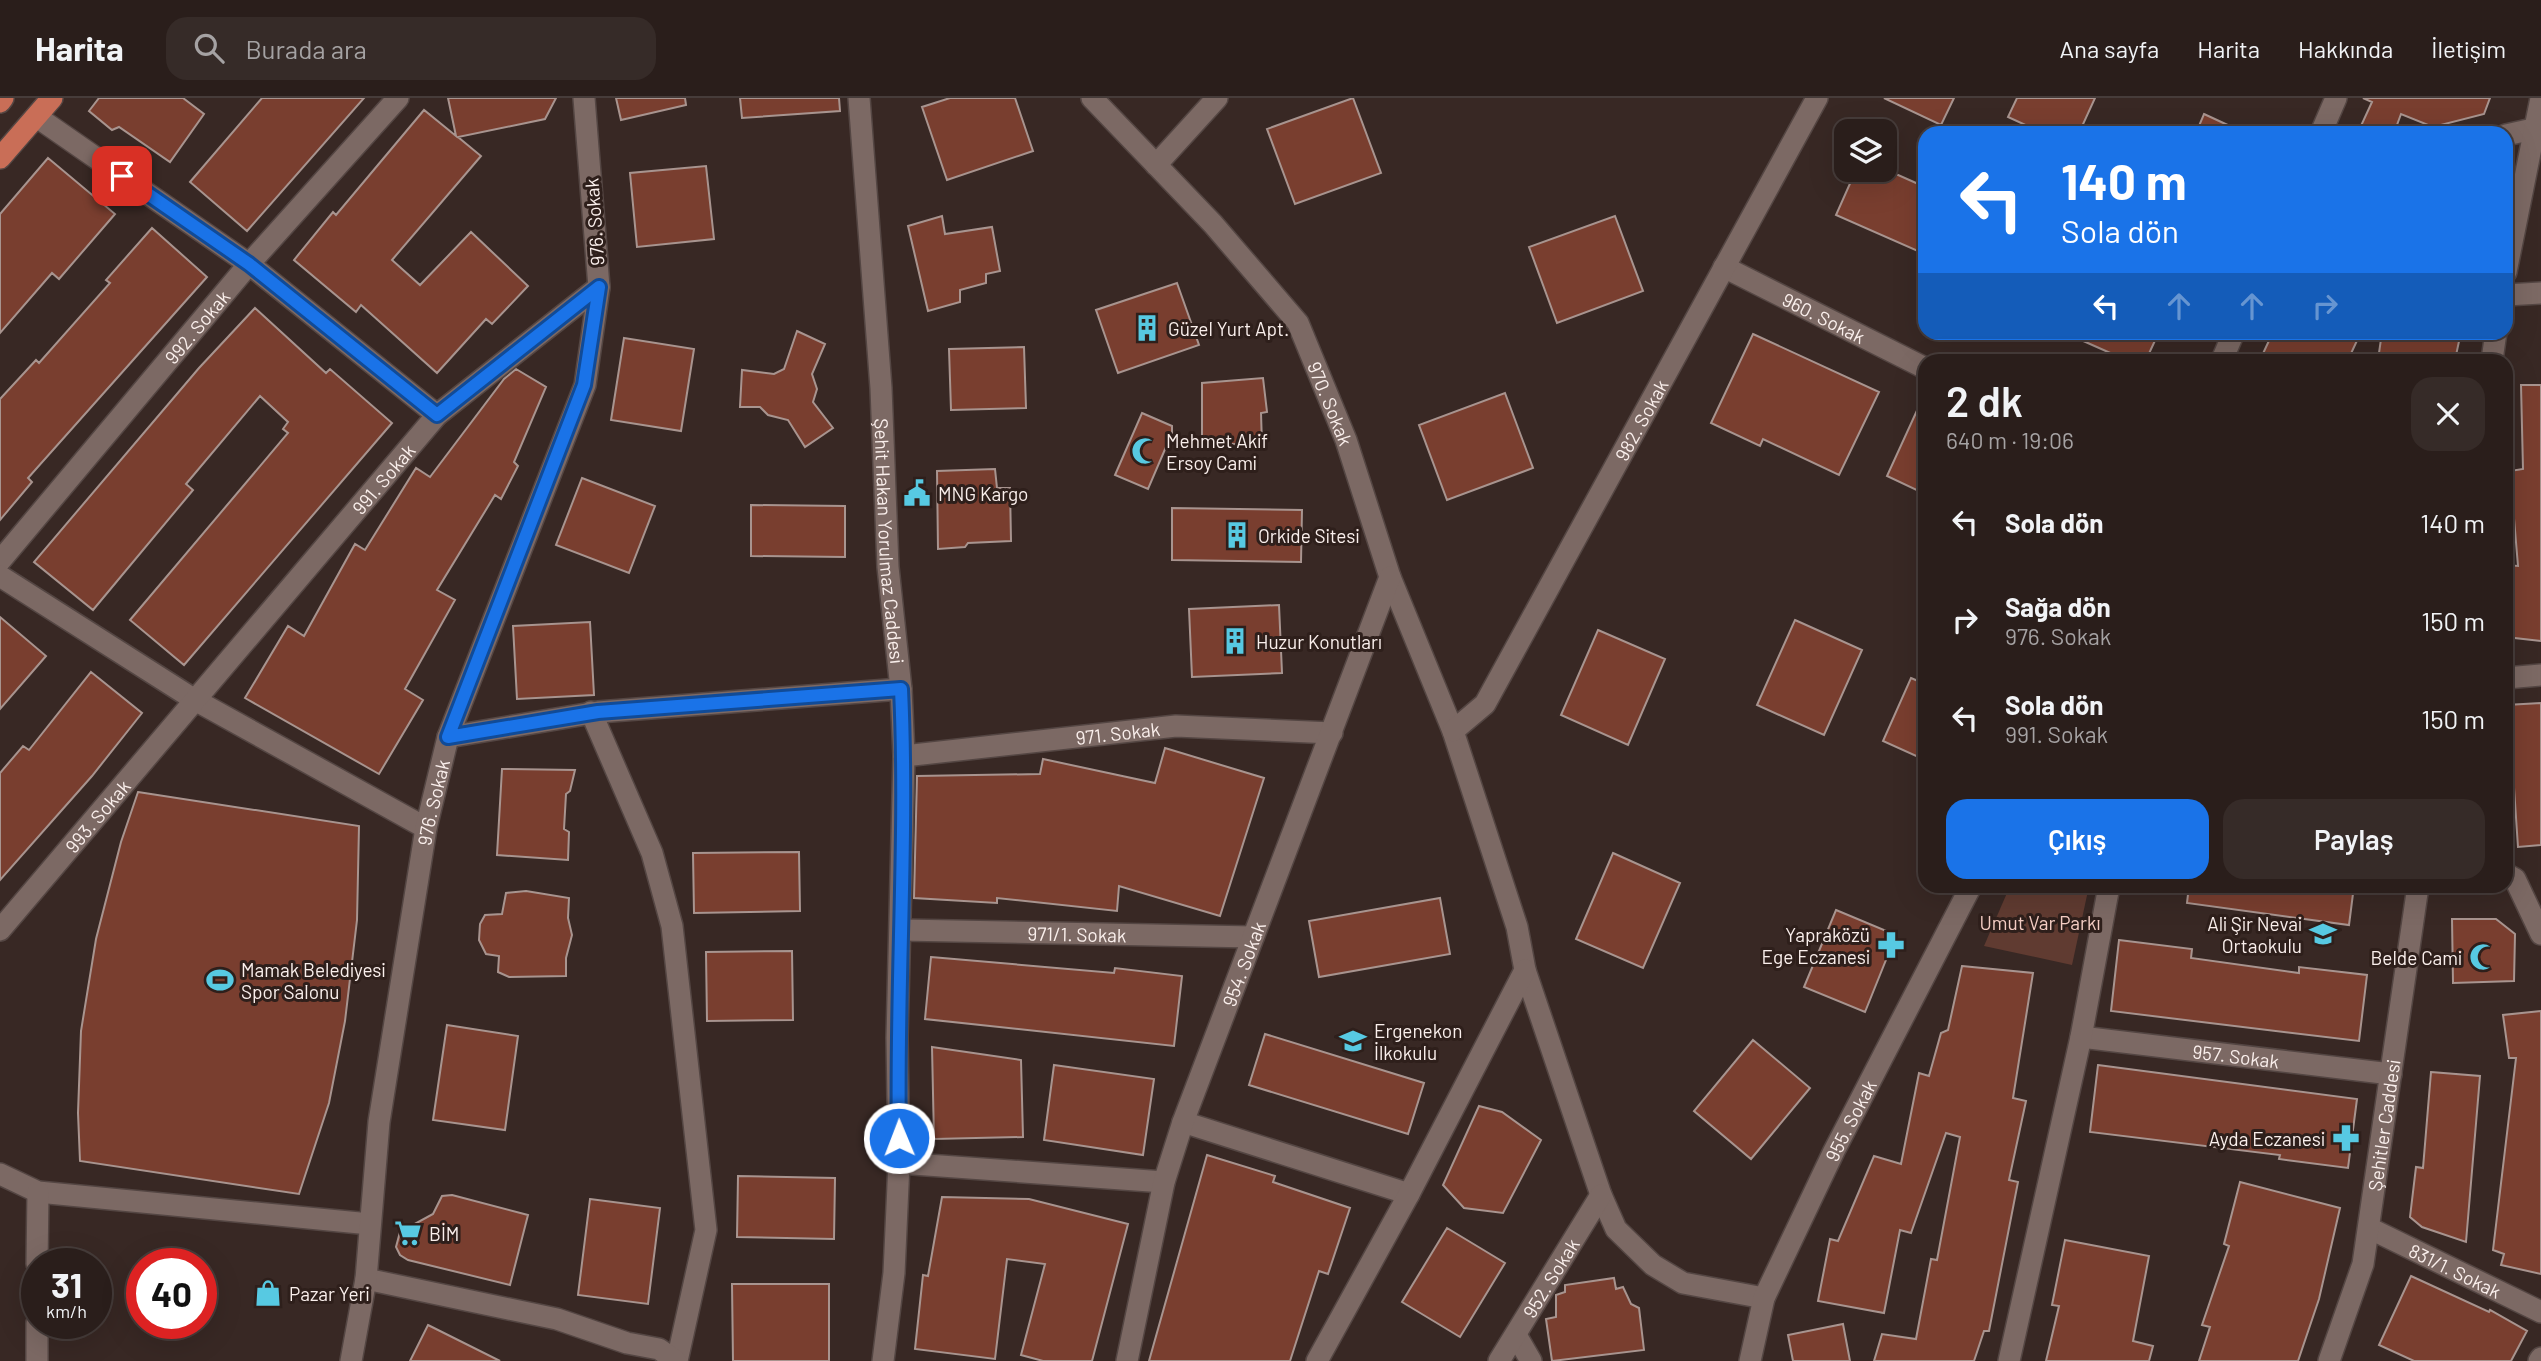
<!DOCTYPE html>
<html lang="tr">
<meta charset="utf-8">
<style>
body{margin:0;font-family:Barlow,sans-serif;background:#362b28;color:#f1f3f6;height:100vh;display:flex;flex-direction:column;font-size:26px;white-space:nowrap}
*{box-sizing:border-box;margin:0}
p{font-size:23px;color:#a5a2a3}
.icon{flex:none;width:38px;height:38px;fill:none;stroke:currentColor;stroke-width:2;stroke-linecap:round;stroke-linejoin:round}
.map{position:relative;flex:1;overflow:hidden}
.sheet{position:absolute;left:1918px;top:256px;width:595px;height:539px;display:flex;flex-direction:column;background:#2a1e1b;border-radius:21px;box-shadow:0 7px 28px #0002,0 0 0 2px #463c3a}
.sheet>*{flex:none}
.top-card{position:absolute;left:1918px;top:28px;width:595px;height:214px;border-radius:21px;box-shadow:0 7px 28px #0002,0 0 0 2px #463c3a;background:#1a73e8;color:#fff;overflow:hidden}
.tools{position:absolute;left:1834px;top:21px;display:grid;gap:14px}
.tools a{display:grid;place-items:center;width:63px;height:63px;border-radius:14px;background:#2a1e1b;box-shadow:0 7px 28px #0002,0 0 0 2px #463c3a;font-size:35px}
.speed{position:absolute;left:21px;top:1150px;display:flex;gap:14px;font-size:35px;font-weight:700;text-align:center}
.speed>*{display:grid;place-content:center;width:91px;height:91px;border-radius:50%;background:#2a1e1b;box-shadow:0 7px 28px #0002,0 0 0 2px #463c3a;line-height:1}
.speed small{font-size:18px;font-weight:400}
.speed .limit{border:10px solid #d22;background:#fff;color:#111}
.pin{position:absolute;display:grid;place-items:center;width:60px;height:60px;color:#fff;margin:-30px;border-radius:14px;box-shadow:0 4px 10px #0006}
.me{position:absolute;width:77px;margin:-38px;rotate:359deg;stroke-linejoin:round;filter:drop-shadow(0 0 5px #0008)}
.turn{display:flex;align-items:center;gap:24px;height:147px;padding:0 28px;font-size:32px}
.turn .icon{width:91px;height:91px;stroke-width:2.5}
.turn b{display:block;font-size:49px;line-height:60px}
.lanes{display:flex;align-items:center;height:66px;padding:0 28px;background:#0003;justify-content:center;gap:35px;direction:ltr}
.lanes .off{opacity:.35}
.round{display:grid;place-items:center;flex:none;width:74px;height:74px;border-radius:21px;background:#362b28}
.overview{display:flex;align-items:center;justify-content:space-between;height:119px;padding:0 28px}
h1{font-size:42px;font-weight:600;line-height:52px}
.primary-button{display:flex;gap:14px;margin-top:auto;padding:14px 28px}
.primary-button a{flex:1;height:80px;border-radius:21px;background:#1a73e8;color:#fff;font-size:28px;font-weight:600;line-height:80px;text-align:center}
.primary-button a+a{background:#362b28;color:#f1f3f6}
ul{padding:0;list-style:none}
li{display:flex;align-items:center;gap:21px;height:98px;padding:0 28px}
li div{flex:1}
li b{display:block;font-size:26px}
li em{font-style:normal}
header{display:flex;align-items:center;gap:42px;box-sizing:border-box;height:98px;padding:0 35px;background:#2a1e1b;border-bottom:2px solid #463c3a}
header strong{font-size:33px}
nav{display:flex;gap:38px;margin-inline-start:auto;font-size:24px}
.search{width:490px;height:63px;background:#362b28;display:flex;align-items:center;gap:18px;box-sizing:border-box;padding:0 24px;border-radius:21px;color:#a5a2a3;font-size:26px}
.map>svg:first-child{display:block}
.green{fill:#603b31}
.building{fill:#793e2f;stroke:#a8948f;stroke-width:2}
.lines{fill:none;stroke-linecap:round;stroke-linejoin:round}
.minor-casing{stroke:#544643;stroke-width:24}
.tertiary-casing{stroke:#544643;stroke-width:24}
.primary-casing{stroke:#544643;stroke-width:24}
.minor{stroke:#7c6964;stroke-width:21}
.tertiary{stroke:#7c6964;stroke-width:21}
.primary{stroke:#c96e57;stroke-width:21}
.route-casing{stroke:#114b97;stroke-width:18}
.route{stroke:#1a73e8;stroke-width:12}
.labels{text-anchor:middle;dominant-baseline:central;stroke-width:6;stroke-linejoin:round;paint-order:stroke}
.street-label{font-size:19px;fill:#faefec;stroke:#2e1f1b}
.poi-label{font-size:19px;fill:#faefec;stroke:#2e1f1b;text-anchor:start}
.park-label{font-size:19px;fill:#f5cec4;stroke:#2e1f1b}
</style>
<header>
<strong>Harita</strong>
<div class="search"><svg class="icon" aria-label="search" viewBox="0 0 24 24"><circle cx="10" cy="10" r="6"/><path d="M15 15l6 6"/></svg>Burada ara</div>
<nav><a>Ana sayfa</a><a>Harita</a><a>Hakkında</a><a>İletişim</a></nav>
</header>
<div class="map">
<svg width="2541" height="1263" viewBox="0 0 2541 1263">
<rect width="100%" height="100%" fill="#382824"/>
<path class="green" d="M2010,788H2089L2072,867L1984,848Z"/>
<path class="building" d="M99,0H183L204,16L170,64L119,29L112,32L89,13Z
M262,0H364L247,133L190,84Z
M448,0H556L545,21L458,39L481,58L392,162L420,187L471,134L528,188L492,226L486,221L437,275L361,207L356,214L294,162L333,114L336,117L424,12L456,38Z
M616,0H685L686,7L621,22Z
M740,0H839L840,13L742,20Z
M950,0H1015L1033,53L947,82L922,9Z
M1353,0L1381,75L1295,106L1267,31Z
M1884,0H1954L1941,27Z
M2017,0H2095L2079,35H2043L2008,19Z
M2363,0H2490L2484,16L2433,29L2401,16L2394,35H2372L2360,30L2372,4Z
M2204,16L2245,35H2196Z
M48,60L115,116L59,181L52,175L0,235V116Z
M706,68L714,141L637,149L630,75Z
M1856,72H1887L1925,89V142L1920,154L1836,117Z
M942,118L945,136L992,129L1000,173L986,176V185L960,192V204L928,213L908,128Z
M1615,118L1643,193L1557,225L1529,149Z
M152,130L207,179L28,380L32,384L0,422V301L36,262L39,265L110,185L106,182Z
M1177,185L1199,247L1118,275L1096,212Z
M255,210L326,275L330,271L392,325L184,567L130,522L288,335L283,331L288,324L260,298L186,386L193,392L93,512L34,464L199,270Z
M797,233L825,246L812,276L817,291L813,304L833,330L805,349L788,322L768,317L760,309H740L742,272L774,276L784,271Z
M2063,234H2159L2146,262H2126Z
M2273,234H2361L2348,262H2260Z
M2382,234H2461L2455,262H2378Z
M1753,236L1879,294L1839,377L1763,341L1760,348L1711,325Z
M624,240L694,251L681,333L611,322Z
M1024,249L1026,310L951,312L949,251Z
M516,271L546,289L514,364L518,368L501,401L495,397L437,492L455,502L405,591L423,602L379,676L245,600L288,528L304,538L355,446L365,452L416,370L430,379L504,281Z
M1263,280L1267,314L1261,315L1262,347L1202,345V285Z
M2521,287H2541V543L2506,539V467L2518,468L2510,373L2523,371Z
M1505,295L1533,370L1447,402L1419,327Z
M1925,295V396L1887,378Z
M1142,315L1172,328V335L1148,391L1115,377Z
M995,371L997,390H1010L1011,443L968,445L965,449L938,451L937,373Z
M582,380L655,408L629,475L556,447Z
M751,407L845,408V459L751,458Z
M1172,410L1302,412L1301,464L1172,462Z
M1279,507L1282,575L1192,579L1189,511Z
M0,519L46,558L0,611Z
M1795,522L1862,552L1824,637L1757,607Z
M590,524L594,597L517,601L513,528Z
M1598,532L1665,561L1628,647L1561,617Z
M91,574L142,615L92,678L0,782V675L23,648L29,652Z
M1911,580L1925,586V662L1883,643Z
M2541,605V747L2518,749L2513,675L2506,676V607Z
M1165,650L1264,680L1220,818L1119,788L1117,813L997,800V805L914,800L917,678L1040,676L1043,661L1155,685Z
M502,671L575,672L570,693L566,696L564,731L569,734L568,762L497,757Z
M138,694L359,728L357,822L345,923L329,1005L299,1096L80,1063L78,1015L81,933L96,841L121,744Z
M799,754L800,813L694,815L693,755Z
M1613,755L1680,785L1643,870L1576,841Z
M2189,788H2354L2349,827L2187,805Z
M526,793L569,800L568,820L572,837L566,860V878L509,879L498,874L499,858L486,856L479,842L480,826L485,817L502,816L506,795Z
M1440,800L1450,856L1319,879L1309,823Z
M1836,812L1896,837L1865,914L1804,889Z
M2452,821H2496L2515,836L2514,883L2453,885Z
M2119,842L2192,851L2191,860L2299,875V869L2367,877L2359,943L2111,913Z
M792,853L793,922L707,923L706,854Z
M931,859L1114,875L1115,870L1182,878L1174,948L925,921Z
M1962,868L2033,875L2013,1000L2026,1003L2009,1082L2018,1084L1989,1233H1984L1974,1263H1874L1882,1236L1916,1241L1931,1161L1937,1162L1960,1039L1946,1035L1911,1135L1900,1132L1884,1215L1818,1203L1830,1141L1838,1143L1874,1058L1901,1066L1919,975L1929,978L1941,935L1948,932Z
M2541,913V1176L2501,1167L2504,1156L2493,1152L2516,960H2509L2503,917Z
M447,927L518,938L505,1032L433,1022Z
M1265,936L1424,985L1408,1036L1249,987Z
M1753,942L1810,990L1751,1061L1694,1013Z
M932,949L1021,962L1023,1039L934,1041Z
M1054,967L1154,981L1143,1057L1044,1042Z
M2098,967L2357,1001L2348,1070L2279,1061L2280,1057L2090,1034Z
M2431,974L2480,978L2466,1144L2422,1129L2410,1119L2416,1069L2423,1070Z
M1479,1008L1502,1014L1541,1042L1503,1115L1464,1110L1443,1087Z
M1207,1057L1275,1078L1273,1084L1350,1110L1328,1176L1319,1173L1290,1263H1149Z
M738,1078L835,1080L834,1141L737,1139Z
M2240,1084L2340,1110L2319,1201L2298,1263H2199L2210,1229L2202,1227L2229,1148L2224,1146Z
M452,1097L528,1117L510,1187L408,1162L400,1157L396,1149L400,1134L433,1116L442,1098Z
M942,1099L1029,1101L1128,1126L1092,1263H1043L1021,1257L1045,1166L1007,1161L995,1261L915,1251L923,1177L928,1178Z
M590,1101L660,1110L648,1206L578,1197Z
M1447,1130L1505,1165L1460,1239L1402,1204Z
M2065,1142L2149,1158L2133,1243L2153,1248L2149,1263H2046L2059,1208L2052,1207Z
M2411,1178L2489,1214L2490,1212L2527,1233L2511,1263H2414L2379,1247Z
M1614,1180L1616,1191L1623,1189L1631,1206L1639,1210L1644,1252L1552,1263L1546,1221L1556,1219V1197L1565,1194V1187Z
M732,1186H829V1263H733Z
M1843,1226L1850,1263H1793L1788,1237Z
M428,1227L500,1263H410Z"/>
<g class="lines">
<defs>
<g id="minor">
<path id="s1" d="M1092,0L1213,126L1298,225L1346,342L1390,479L1453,633L1517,829L1525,872L1601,1097L1616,1131L1653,1167L1683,1185L1764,1200"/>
<path d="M37,19L249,166L437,317"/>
<path d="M2321,35L2336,0"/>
<path d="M2506,37L2533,31"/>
<path d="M1156,67L1217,0"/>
<path id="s2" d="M1724,169L1925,270"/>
<path d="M2506,197L2541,195"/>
<path d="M2222,262L2234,234"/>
<path id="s3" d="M0,463L249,166L398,0"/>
<path d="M0,478L195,602L426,730"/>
<path d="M2506,580L2541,577"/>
<path d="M591,614L652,755L672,828L706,1132L677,1263"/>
<path id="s4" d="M1453,633L1485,606L1817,0"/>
<path d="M448,639L598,614L901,591"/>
<path id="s5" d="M904,658L1176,628L1332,635"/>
<path d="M2506,776L2515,781L2541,836"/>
<path id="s6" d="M0,832L437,317L599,189"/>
<path id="s7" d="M902,832L1253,839"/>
<path id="s8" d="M2081,939L2391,976"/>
<path d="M1183,1024L1409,1096"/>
<path d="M899,1065L1164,1084"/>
<path d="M0,1076L38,1094L370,1126"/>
<path id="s9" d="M2369,1130L2541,1214"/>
<path d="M37,1166L38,1094"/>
<path d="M366,1181L557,1221L627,1245L659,1251L676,1263"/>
<path d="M1516,1237L1531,1263"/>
<path d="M37,1263V1225"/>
<path id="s10" d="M351,1263L366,1181L379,1024L426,730L448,639L585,287L599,189L584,0"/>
<path id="s11" d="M1127,1263L1164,1084L1183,1024L1390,479"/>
<path d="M1317,1263L1409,1096L1525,872"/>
<path id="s12" d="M1499,1263L1601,1097"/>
<path id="s13" d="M1750,1263L1764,1200L1834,1053L1971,788"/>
<path d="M2009,1263L2081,939L2109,788"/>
<path d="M2539,1263L2541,1260"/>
</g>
<g id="tertiary">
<path id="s14" d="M859,0L881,290L888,469L901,591L904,658L897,940L899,1065L894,1175L883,1263"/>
<path d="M2506,174L2541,0"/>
<path d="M2492,262L2496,234"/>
<path id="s15" d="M2329,1263L2363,1166L2418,788"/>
</g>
<path id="primary" d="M0,4L3,0
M0,60L52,0"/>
</defs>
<use href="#minor" class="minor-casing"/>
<use href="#tertiary" class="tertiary-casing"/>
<use href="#primary" class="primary-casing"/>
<use href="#minor" class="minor"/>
<use href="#tertiary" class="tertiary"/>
<use href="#primary" class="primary"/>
</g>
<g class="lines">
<defs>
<path id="route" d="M122,78L249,166L437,317L599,189L584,287L448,639L598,614L901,591C908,741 896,890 899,1040"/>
</defs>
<use href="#route" class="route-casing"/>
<use href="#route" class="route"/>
</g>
<defs>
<symbol id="building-bare" viewBox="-9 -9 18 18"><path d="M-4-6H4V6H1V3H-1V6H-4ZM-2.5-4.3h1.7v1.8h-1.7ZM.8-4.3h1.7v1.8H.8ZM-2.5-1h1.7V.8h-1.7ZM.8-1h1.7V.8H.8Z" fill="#57c9e2" stroke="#2e1f1b" stroke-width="2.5" paint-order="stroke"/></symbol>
<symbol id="mosque-bare" viewBox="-9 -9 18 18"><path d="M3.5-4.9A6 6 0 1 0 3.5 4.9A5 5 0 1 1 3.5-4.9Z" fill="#57c9e2" stroke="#2e1f1b" stroke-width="2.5" paint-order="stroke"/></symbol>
<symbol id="civic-bare" viewBox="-9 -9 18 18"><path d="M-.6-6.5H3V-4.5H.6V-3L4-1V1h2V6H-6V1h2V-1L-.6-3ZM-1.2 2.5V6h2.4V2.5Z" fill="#57c9e2" stroke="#2e1f1b" stroke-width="2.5" paint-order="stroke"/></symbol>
<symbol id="school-bare" viewBox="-9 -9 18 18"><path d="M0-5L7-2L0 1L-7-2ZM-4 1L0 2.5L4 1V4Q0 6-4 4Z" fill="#57c9e2" stroke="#2e1f1b" stroke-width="2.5" paint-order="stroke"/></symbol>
<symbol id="pharmacy-bare" viewBox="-9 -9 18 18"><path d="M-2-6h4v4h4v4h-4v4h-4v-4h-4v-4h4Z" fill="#57c9e2" stroke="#2e1f1b" stroke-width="2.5" paint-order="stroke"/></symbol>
<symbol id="stadium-bare" viewBox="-9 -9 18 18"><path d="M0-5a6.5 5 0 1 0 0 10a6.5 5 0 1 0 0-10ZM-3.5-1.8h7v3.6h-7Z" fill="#57c9e2" stroke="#2e1f1b" stroke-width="2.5" paint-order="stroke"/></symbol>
<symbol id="supermarket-bare" viewBox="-9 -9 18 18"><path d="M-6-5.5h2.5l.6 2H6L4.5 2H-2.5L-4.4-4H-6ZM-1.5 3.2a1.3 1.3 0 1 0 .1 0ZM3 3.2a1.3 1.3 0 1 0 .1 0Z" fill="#57c9e2" stroke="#2e1f1b" stroke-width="2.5" paint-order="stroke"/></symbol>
<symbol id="shop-bare" viewBox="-9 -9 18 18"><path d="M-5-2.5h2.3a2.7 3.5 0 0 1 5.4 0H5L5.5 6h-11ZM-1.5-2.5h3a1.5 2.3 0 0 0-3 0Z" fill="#57c9e2" stroke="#2e1f1b" stroke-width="2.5" paint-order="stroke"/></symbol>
</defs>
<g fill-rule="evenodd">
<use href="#building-bare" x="1128" y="211" width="38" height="38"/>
<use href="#mosque-bare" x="1126" y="334" width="38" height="38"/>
<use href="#civic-bare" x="898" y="376" width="38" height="38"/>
<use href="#building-bare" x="1218" y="418" width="38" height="38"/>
<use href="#building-bare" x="1216" y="524" width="38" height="38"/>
<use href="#school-bare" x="2304" y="817" width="38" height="38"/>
<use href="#pharmacy-bare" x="1872" y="828" width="38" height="38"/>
<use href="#mosque-bare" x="2464" y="840" width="38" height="38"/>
<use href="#stadium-bare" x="201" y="863" width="38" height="38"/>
<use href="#school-bare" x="1334" y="924" width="38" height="38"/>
<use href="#pharmacy-bare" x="2327" y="1021" width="38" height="38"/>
<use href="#supermarket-bare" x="389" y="1116" width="38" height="38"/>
<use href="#shop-bare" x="249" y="1176" width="38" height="38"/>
</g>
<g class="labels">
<g class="street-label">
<text transform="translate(594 124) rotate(-94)">976. Sokak</text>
<text stroke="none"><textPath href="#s2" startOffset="112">960. Sokak</textPath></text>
<text stroke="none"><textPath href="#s3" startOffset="306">992. Sokak</textPath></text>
<text stroke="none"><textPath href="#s1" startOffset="392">970. Sokak</textPath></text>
<text stroke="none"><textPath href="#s4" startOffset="366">982. Sokak</textPath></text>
<text stroke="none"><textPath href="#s6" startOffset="592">991. Sokak</textPath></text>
<text stroke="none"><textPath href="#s14" startOffset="444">Şehit Hakan Yorulmaz Caddesi</textPath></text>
<text stroke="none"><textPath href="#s5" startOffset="215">971. Sokak</textPath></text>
<text stroke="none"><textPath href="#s10" startOffset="565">976. Sokak</textPath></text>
<text stroke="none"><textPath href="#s6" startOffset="150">993. Sokak</textPath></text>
<text stroke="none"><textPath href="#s7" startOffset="175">971/1. Sokak</textPath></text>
<text stroke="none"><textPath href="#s11" startOffset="415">954. Sokak</textPath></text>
<text stroke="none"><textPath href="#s8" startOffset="156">957. Sokak</textPath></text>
<text stroke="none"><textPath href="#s13" startOffset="262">955. Sokak</textPath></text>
<text stroke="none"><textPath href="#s15" startOffset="243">Şehitler Caddesi</textPath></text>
<text stroke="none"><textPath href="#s9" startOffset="96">831/1. Sokak</textPath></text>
<text stroke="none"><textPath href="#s12" startOffset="98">952. Sokak</textPath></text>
</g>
<g class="poi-label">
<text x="1168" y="230">Güzel Yurt Apt.</text>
<text x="1166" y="342">Mehmet Akif<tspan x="1166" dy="22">Ersoy Cami</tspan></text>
<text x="938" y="395">MNG Kargo</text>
<text x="1258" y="437">Orkide Sitesi</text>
<text x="1256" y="543">Huzur Konutları</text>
<text x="2302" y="825" text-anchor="end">Ali Şir Nevai<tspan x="2302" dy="22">Ortaokulu</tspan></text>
<text x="1870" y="836" text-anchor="end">Yapraközü<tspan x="1870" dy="22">Ege Eczanesi</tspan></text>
<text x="2462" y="859" text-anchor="end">Belde Cami</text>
<text x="241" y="871">Mamak Belediyesi<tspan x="241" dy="22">Spor Salonu</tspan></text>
<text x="1374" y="932">Ergenekon<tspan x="1374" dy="22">İlkokulu</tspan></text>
<text x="2325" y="1040" text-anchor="end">Ayda Eczanesi</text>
<text x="429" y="1135">BİM</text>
<text x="289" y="1195">Pazar Yeri</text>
</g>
<g class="park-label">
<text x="2040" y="824">Umut Var Parkı</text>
</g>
</g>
</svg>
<div class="tools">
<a><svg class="icon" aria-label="layers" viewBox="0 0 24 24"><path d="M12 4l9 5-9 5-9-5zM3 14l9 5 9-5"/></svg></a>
</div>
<div class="speed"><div>31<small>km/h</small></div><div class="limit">40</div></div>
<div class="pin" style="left:122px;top:78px;background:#d93025"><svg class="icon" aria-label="arrive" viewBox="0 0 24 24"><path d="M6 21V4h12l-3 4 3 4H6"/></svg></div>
<svg class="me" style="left:899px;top:1040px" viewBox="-20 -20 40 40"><circle r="17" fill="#1a73e8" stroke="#fff" stroke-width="3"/><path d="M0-11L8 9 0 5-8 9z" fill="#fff"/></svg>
<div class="top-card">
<div class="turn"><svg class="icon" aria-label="left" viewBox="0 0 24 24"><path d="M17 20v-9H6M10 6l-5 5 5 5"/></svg><div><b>140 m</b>Sola dön</div></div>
<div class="lanes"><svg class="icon" aria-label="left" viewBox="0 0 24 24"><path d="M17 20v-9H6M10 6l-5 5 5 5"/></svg><svg class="icon off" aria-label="ahead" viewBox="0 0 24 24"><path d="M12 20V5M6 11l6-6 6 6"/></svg><svg class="icon off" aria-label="ahead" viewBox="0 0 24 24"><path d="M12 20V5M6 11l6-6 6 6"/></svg><svg class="icon off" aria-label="right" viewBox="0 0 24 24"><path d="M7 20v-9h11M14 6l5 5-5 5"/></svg></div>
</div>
<section class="sheet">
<div class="overview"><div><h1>2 dk</h1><p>640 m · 19:06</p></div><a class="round"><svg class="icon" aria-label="close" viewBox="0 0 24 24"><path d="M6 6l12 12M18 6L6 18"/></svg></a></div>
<ul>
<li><svg class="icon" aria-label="left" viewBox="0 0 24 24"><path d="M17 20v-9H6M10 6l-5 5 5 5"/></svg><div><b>Sola dön</b></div><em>140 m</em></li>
<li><svg class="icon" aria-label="right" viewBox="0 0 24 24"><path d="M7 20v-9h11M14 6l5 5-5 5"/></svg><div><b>Sağa dön</b><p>976. Sokak</p></div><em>150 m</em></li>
<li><svg class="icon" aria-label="left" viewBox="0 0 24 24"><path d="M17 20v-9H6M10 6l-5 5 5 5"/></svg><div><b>Sola dön</b><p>991. Sokak</p></div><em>150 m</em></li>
</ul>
<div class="primary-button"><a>Çıkış</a><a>Paylaş</a></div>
</section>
</div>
